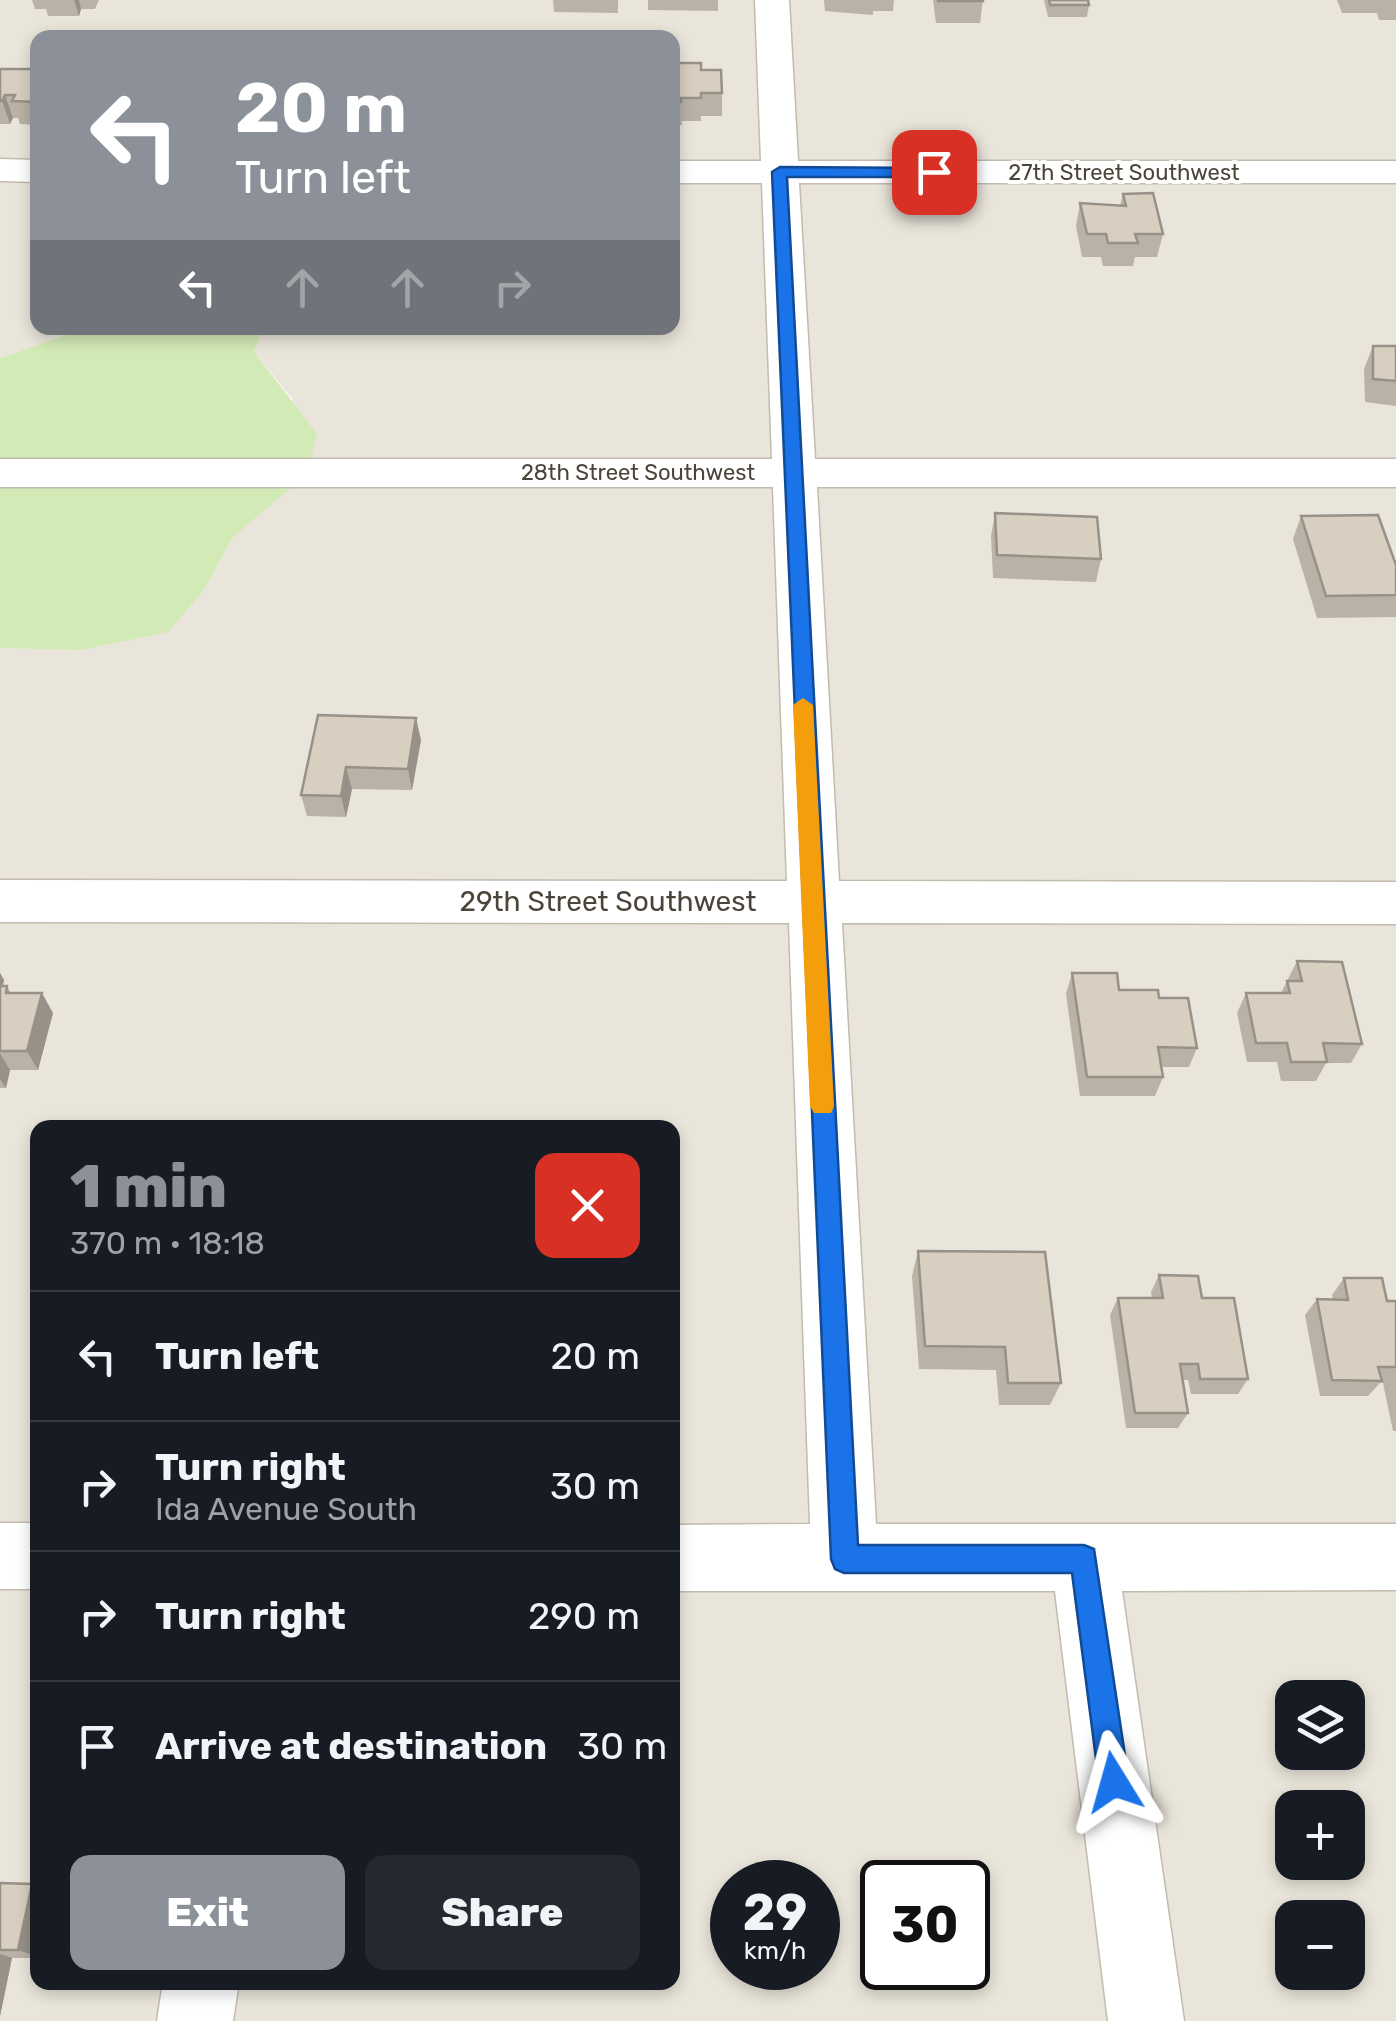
<!DOCTYPE html>
<meta charset="utf-8">
<style>
body{margin:0;font-family:Rubik,sans-serif;background:#242831;color:#f1f3f6;height:100vh;display:flex;flex-direction:column;font-size:38px;white-space:nowrap}
*{box-sizing:border-box;margin:0}
p{font-size:32px;color:#9ea1a6}
.icon{flex:none;width:55px;height:55px;fill:none;stroke:currentColor;stroke-width:2;stroke-linecap:round;stroke-linejoin:round}
.map{position:relative;flex:1;overflow:hidden}
.details{position:absolute;left:30px;top:1120px;width:650px;height:870px;display:flex;flex-direction:column;background:#171b24;border-radius:20px;box-shadow:0 5px 15px #0003}
.details>*{flex:none}
.banner{position:absolute;left:30px;top:30px;width:650px;height:305px;border-radius:20px;box-shadow:0 5px 15px #0003;background:#8c9099;color:#fff;overflow:hidden}
.tools{position:absolute;left:1275px;top:1680px;display:grid;gap:20px}
.tools a{display:grid;place-items:center;width:90px;height:90px;border-radius:20px;background:#171b24;box-shadow:0 5px 15px #0003;font-size:50px}
.speed{position:absolute;left:710px;top:1860px;display:flex;gap:20px;font-size:50px;font-weight:700;text-align:center}
.speed>*{display:grid;place-content:center;width:130px;height:130px;border-radius:50%;background:#171b24;box-shadow:0 5px 15px #0003;line-height:1}
.speed small{font-size:25px;font-weight:400}
.speed .limit{border:5px solid #111;border-radius:15px;background:#fff;color:#111}
.pin{position:absolute;display:grid;place-items:center;width:85px;height:85px;color:#fff;margin:-42px;border-radius:20px;box-shadow:0 5px 15px #0006}
.me{position:absolute;width:110px;margin:-55px;rotate:352deg;stroke-linejoin:round;filter:drop-shadow(0 0 8px #0008)}
.turn{display:flex;align-items:center;gap:35px;height:210px;padding:0 40px;font-size:45px}
.turn .icon{width:130px;height:130px;stroke-width:2.5}
.turn b{display:block;font-size:70px;line-height:85px}
.lanes{display:flex;align-items:center;height:95px;padding:0 40px;background:#0003;justify-content:center;gap:50px;direction:ltr}
.lanes .off{opacity:.35}
.round{display:grid;place-items:center;flex:none;width:105px;height:105px;border-radius:20px;background:#242831}
.headline{display:flex;align-items:center;justify-content:space-between;height:170px;padding:0 40px}
h1{font-size:60px;font-weight:800;line-height:75px;color:#8c9099}
.primary-button{display:flex;gap:20px;margin-top:auto;padding:20px 40px}
.primary-button a{flex:1;height:115px;border-radius:20px;background:#8c9099;color:#fff;font-size:40px;font-weight:800;line-height:115px;text-align:center}
.primary-button a+a{background:#242831;color:#f1f3f6}
ul{padding:0;list-style:none}
li{display:flex;align-items:center;gap:30px;height:130px;padding:0 40px;border-top:2px solid #363941}
li div{flex:1}
li b{display:block;font-size:38px}
li em{font-style:normal}
.map>svg:first-child{display:block}
.residential{fill:#eae5da;fill-rule:evenodd}
.green{fill:#d2eab5}
.lines{fill:none;stroke-linecap:round;stroke-linejoin:round}
.minor-casing{stroke:#c2bbae;stroke-width:3}
.minor{fill:#fff;fill-rule:evenodd}
.wall{fill:#bab2a6}
.shaded-wall{fill:#979187}
.building{fill:#d8cfc1;stroke:#979187;stroke-width:2.5}
.route{fill:#1a73e8;stroke:#114b97;stroke-width:2.5}
.slow{fill:#f59e0b}
.labels{text-anchor:middle;dominant-baseline:central;stroke-width:8;stroke-linejoin:round;paint-order:stroke}
.far-street-label{font-size:22px;fill:#4b4439;stroke:#fff}
.street-label{font-size:28px;fill:#4b4439;stroke:#fff}
</style>
<div class="map">
<svg width="1396" height="2021" viewBox="0 0 1396 2021">
<rect width="100%" height="100%" fill="#f6f3ec"/>
<path class="residential" d="M0,0H1396V2021H0V648L80,650L203,591L233,537L262,510L293,399L254,352L261,333L248,328H672V38H38V328H87L0,358ZM38,1128H672V1982H38ZM1292,1698H1348V1752H1292ZM1292,1808H1348V1862H1292ZM732,1882H818V1968H732ZM882,1882H968V1968H882ZM1292,1918H1348V1972H1292Z"/>
<path class="green" d="M87,328H248L261,333L254,352L317,434L307,474L233,537L203,591L168,632L80,650L0,648V358Z"/>
<g class="lines">
<defs>
<path id="minor" d="M755,0H789L798,161H1396V183H799L815,459H1396V487H817L839,881L1396,882V924L842,923L876,1524H1396V1590L1122,1591L1184,2021H1108L1055,1591H672V1525L810,1524L789,923L0,922V880L787,881L773,487H0V459H772L762,183H672V161H761Z
M0,159L38,160V182L0,181Z
M0,1523H38V1589H0Z
M163,1982H239L233,2021H157Z"/>
</defs>
<use href="#minor" class="minor-casing"/>
<use href="#minor" class="minor"/>
</g>
<path class="wall" d="M32,0H99L95,9H81L79,16H48L46,9H35Z
M553,0H618V13L554,12Z
M648,0H718V11L648,10Z
M824,0H894L893,11H873V15L825,11Z
M933,0H983L980,23H936Z
M1044,0H1088L1089,5L1087,17H1048Z
M1337,0H1396V20H1379L1377,13H1342Z
M0,69H38V125L20,124L18,118H13L10,124H0Z
M672,70H701L722,93V116H701V121H682V125H672Z
M1123,194L1163,234L1157,257H1135L1133,266H1103L1101,257H1082L1076,226L1080,203L1120,206Z
M1373,346H1396V406L1365,402L1364,369Z
M995,513L1101,559L1096,582L993,578L991,536Z
M1301,516L1396,565V617L1317,618L1293,539Z
M318,715L421,740L412,790L352,789L346,817L307,816L301,795Z
M1297,961L1362,1044L1351,1063H1326L1316,1081H1281L1277,1062H1247L1237,1013L1246,993H1281Z
M0,973L4,980L3,986H7L11,993L53,1013L38,1070H10L6,1088H0Z
M1072,973L1119,990L1159,998L1197,1048L1189,1067H1162L1163,1077L1155,1096H1080L1066,994Z
M918,1251L1061,1383L1050,1405H999L996,1370L919,1369L912,1276Z
M1159,1275L1202,1298L1248,1379L1238,1394H1191L1188,1380H1183L1188,1413L1178,1428H1126L1110,1315L1118,1298H1152L1151,1292Z
M1344,1278L1387,1301H1396V1431H1393L1383,1383H1380L1368,1396H1320L1305,1315L1317,1299H1333L1332,1295Z
M0,1883L32,1884L38,1887V1958H12L0,2016Z"/>
<path class="shaded-wall" d="M74,0H79L81,9L79,16Z
M5,95L13,118L10,124L2,101Z
M416,718L421,740L412,790L408,769Z
M346,767L352,789L346,817L341,796Z
M0,973L4,980L0,996Z
M42,993L53,1013L38,1070L27,1051Z
M0,1053L10,1070L6,1088L0,1079Z
M32,1884L38,1887V1957L18,1950Z
M0,1954L12,1958L0,2016Z"/>
<path class="building" d="M938,0H983V1H938Z
M1049,0H1088L1089,5H1050Z
M674,63H701V70H721L722,93H701V98H681V102H672Z
M0,69H38L37,102L12,101L15,95H5L2,101H0Z
M1153,193L1163,234H1135L1138,243H1108L1106,234H1087L1080,203L1126,206L1123,194Z
M1373,346H1396V381L1373,379Z
M995,513L1097,517L1101,559L997,555Z
M1378,515L1396,565V595L1326,596L1301,516Z
M318,715L416,718L408,769L346,767L341,796L301,795Z
M1297,961L1342,962L1362,1044L1323,1043L1327,1062H1291L1287,1043H1256L1246,993H1290L1287,981H1302Z
M1072,973H1117L1119,990H1158L1159,998H1188L1197,1048L1158,1047L1163,1077H1087Z
M0,986H7L6,993H42L27,1051H0Z
M918,1251L1045,1252L1061,1383H1008L1005,1347L925,1346Z
M1159,1275L1198,1276L1202,1298H1234L1248,1379H1200L1198,1364H1180L1188,1413H1135L1118,1298H1163Z
M1344,1278H1382L1387,1301H1396V1367H1378L1382,1381L1332,1380L1317,1299L1348,1300Z
M0,1883L32,1884L18,1950H0Z"/>
<path class="route" d="M780,167L934,168L941,172L934,177H787L858,1545H1084L1094,1549L1129,1782L1125,1792L1114,1797L1104,1792L1099,1782L1072,1573H844L835,1569L831,1559L772,172Z"/>
<path class="slow" d="M803,698L813,705L834,1106L831,1113H814L810,1106L793,705Z"/>
<g class="labels">
<g class="far-street-label">
<text x="1124" y="172">27th Street Southwest</text>
<text x="638" y="472">28th Street Southwest</text>
</g>
<g class="street-label">
<text x="608" y="901">29th Street Southwest</text>
</g>
</g>
</svg>
<div class="tools">
<a><svg class="icon" aria-label="layers" viewBox="0 0 24 24"><path d="M12 4l9 5-9 5-9-5zM3 14l9 5 9-5"/></svg></a>
<a>+</a>
<a>−</a>
</div>
<div class="speed"><div>29<small>km/h</small></div><div class="limit">30</div></div>
<div class="pin" style="left:934px;top:172px;background:#d93025"><svg class="icon" aria-label="arrive" viewBox="0 0 24 24"><path d="M6 21V4h12l-3 4 3 4H6"/></svg></div>
<svg class="me" style="left:1114px;top:1782px" viewBox="-20 -20 40 40"><path d="M0-17L14 15 0 8-14 15z" fill="#1a73e8" stroke="#fff" stroke-width="4"/></svg>
<div class="banner">
<div class="turn"><svg class="icon" aria-label="left" viewBox="0 0 24 24"><path d="M17 20v-9H6M10 6l-5 5 5 5"/></svg><div><b>20 m</b>Turn left</div></div>
<div class="lanes"><svg class="icon" aria-label="left" viewBox="0 0 24 24"><path d="M17 20v-9H6M10 6l-5 5 5 5"/></svg><svg class="icon off" aria-label="ahead" viewBox="0 0 24 24"><path d="M12 20V5M6 11l6-6 6 6"/></svg><svg class="icon off" aria-label="ahead" viewBox="0 0 24 24"><path d="M12 20V5M6 11l6-6 6 6"/></svg><svg class="icon off" aria-label="right" viewBox="0 0 24 24"><path d="M7 20v-9h11M14 6l5 5-5 5"/></svg></div>
</div>
<section class="details">
<div class="headline"><div><h1>1 min</h1><p>370 m · 18:18</p></div><a class="round" style="background:#d93025;color:#fff"><svg class="icon" aria-label="close" viewBox="0 0 24 24"><path d="M6 6l12 12M18 6L6 18"/></svg></a></div>
<ul>
<li><svg class="icon" aria-label="left" viewBox="0 0 24 24"><path d="M17 20v-9H6M10 6l-5 5 5 5"/></svg><div><b>Turn left</b></div><em>20 m</em></li>
<li><svg class="icon" aria-label="right" viewBox="0 0 24 24"><path d="M7 20v-9h11M14 6l5 5-5 5"/></svg><div><b>Turn right</b><p>Ida Avenue South</p></div><em>30 m</em></li>
<li><svg class="icon" aria-label="right" viewBox="0 0 24 24"><path d="M7 20v-9h11M14 6l5 5-5 5"/></svg><div><b>Turn right</b></div><em>290 m</em></li>
<li><svg class="icon" aria-label="arrive" viewBox="0 0 24 24"><path d="M6 21V4h12l-3 4 3 4H6"/></svg><div><b>Arrive at destination</b></div><em>30 m</em></li>
</ul>
<div class="primary-button"><a>Exit</a><a>Share</a></div>
</section>
</div>
